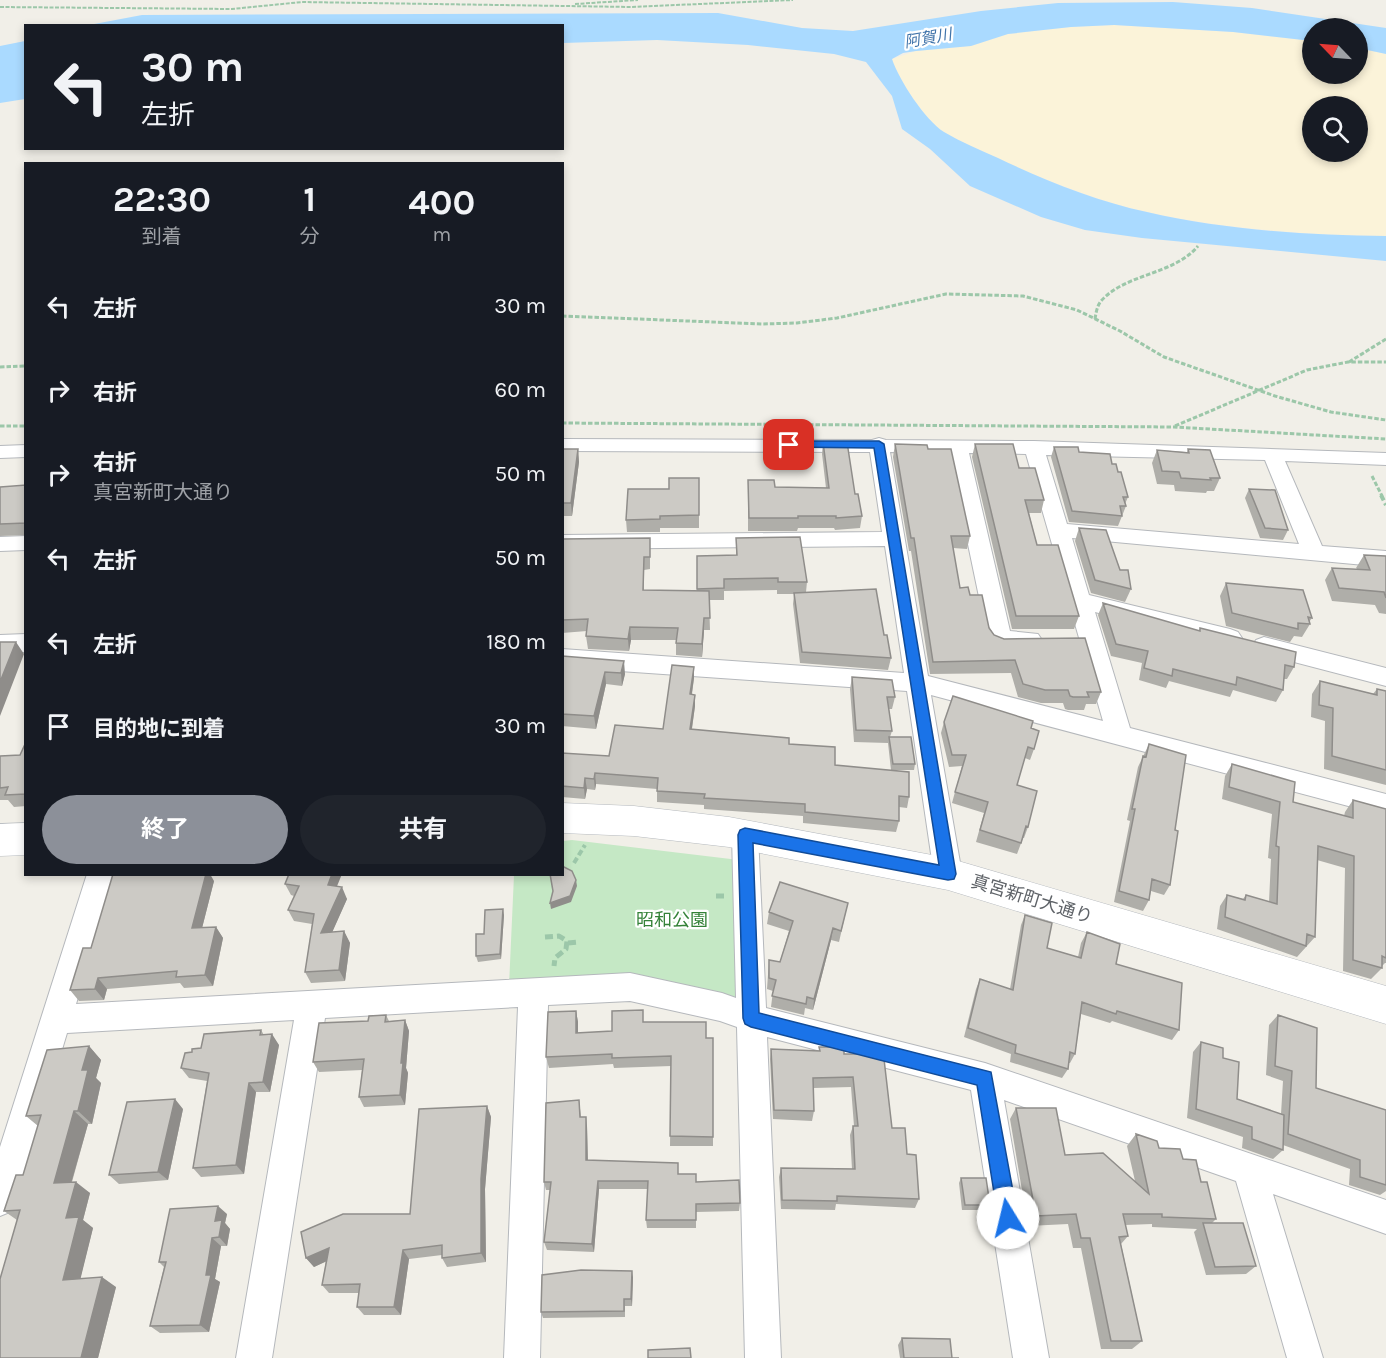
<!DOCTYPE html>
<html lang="ja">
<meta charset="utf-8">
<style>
body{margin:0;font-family:Karla,"Noto Sans JP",sans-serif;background:#20242c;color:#f1f3f6;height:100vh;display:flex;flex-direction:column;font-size:22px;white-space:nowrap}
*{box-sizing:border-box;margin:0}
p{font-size:20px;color:#9ea1a6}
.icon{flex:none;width:33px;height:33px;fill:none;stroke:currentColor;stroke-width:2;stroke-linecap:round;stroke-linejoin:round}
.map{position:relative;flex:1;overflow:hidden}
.details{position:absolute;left:24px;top:162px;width:540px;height:714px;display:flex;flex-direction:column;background:#171b24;border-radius:0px;box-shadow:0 3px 9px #0003}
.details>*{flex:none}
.hud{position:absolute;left:24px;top:24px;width:540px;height:126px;border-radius:0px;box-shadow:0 3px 9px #0003;background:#171b24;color:#f1f3f6;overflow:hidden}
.needle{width:39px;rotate:295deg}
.controls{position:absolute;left:1302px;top:18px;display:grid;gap:12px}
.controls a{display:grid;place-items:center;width:66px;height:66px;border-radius:50%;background:#171b24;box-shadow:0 3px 9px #0003;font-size:30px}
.pin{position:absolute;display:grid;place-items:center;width:51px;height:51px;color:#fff;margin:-26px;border-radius:12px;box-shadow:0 3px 9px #0006}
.me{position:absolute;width:66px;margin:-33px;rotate:351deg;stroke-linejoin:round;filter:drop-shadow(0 0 4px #0008)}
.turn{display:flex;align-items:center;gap:21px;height:126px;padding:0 18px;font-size:27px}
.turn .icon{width:78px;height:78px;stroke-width:2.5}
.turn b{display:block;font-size:42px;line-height:51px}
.eta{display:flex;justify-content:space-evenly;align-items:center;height:102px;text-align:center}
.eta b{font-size:36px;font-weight:700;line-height:42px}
.button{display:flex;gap:12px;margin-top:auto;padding:12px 18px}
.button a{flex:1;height:69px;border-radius:36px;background:#8c9099;color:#fff;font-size:24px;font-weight:700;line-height:69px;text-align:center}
.button a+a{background:#20242c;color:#f1f3f6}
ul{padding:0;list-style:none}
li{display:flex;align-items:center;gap:18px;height:84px;padding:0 18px}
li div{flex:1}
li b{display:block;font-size:22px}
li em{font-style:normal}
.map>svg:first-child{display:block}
.green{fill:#c5e8c5}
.sand{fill:#fbf3d9;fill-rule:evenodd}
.water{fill:#aadaff}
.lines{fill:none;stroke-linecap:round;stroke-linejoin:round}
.street-casing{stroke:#b5b8bc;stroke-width:2}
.secondary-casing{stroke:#b6babf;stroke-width:1}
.path-far3{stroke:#9cc7a9;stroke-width:2;stroke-dasharray:4 1.5;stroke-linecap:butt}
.path-far2{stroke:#9cc7a9;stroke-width:3;stroke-dasharray:4.5 2;stroke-linecap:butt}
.path-far1{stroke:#9cc7a9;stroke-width:4;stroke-dasharray:6 3;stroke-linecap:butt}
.path{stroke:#9cc7a9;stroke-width:5;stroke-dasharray:8 4;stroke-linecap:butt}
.street{fill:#fff;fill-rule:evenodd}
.secondary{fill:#fff;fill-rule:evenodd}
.wall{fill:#afaea9}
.shaded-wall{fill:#8f8d8a}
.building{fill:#cccac5;stroke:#8f8d8a;stroke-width:1.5}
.route{fill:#1a73e8;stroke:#114b97;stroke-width:1.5}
.labels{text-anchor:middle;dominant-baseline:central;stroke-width:4.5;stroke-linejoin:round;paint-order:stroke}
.far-water-label{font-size:16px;font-style:italic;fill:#4174aa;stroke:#fff}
.street-label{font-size:18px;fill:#5f6368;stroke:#fff}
.park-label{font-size:18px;fill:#348238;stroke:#fff}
</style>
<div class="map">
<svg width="1386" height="1358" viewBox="0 0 1386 1358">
<rect width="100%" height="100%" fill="#f1efe8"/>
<path class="green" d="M572,840L739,860L743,1008L509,986L514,875L562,874L563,841Z"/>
<path class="sand" d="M1114,25L1233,32L1312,41V74H1358V48L1386,54V236C1308,235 1223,229 1147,212C1097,201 1047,181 1001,160C983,151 962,143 944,132C925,120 899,80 892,59L916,51L971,46L1008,34L1071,27ZM1312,106H1358V152H1312Z"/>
<path class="water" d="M1173,2L1252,8L1386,28V54L1358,48V28H1312V41L1233,32L1114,25L1071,27L1008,34L971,46L916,51L903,53L892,59C899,80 925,120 944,132C961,142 980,150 998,158C1044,180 1096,201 1147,212C1225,230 1306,235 1386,236V261L1142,238L1085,230L1041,217L970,186L930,149L902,129L892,96L866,62L834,54L748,45L657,40L563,43L562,26L89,25L142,15L718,13L802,28L853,31L981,11L1058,3Z
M25,41V99L0,103V46Z"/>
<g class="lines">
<defs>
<path id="street" d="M879,438L886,440L1034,441L1386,453V465L1285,461L1322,546L1386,551V567L1072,538L1089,595L1230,629L1238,632L1242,638L1238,644L1230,647L1095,612L1130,728L1386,794V816L931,695L962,874L958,882L948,886L938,882L934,874L907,691L562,667V649L904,673L885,546L562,549V535L882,532L870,452L562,451V439L872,440ZM890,452L949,453L988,640L992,646C1006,650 1024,650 1038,646L1042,640L1038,634L1010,631L969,453L1026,454L1103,721L928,676ZM1046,455L1265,460L1299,544L1067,524Z
M26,445V457L0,458V446Z
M26,536V550L0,551V537Z
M26,634V652L0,653V635Z
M1264,637L1386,668V686L1256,652L1252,646L1256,640Z
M745,824L754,827L758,835L766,1008L985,1063L1386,1200V1234L1273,1194L1323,1358H1287L1236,1181L1004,1100L1049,1358H1013L971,1090L767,1037L781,1358H745L737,1027L720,1021L630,1001L548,1005L540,1358H504L518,1007L325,1018L272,1358H236L294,1020L67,1033L17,1199L12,1211L0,1216V1147L87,874H115L76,1004L630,973L722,993L736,998L732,835L736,827Z"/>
<path id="secondary" d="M562,803L634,806L729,817L948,858L1386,986V1024L948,890L729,847L634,836L562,833Z
M26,823V855L0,856V824Z"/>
</defs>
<use href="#street" class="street-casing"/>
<use href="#secondary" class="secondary-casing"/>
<path class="path-far3" d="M575,4L638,0
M0,7L232,9L302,2L630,7L793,0"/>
<path class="path-far2" d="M562,316L763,324L797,323L837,318L946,294L1023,296L1077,310L1120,331L1164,357L1275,396L1331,412L1386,420
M1095,319C1096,313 1097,306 1101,301C1126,273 1174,275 1198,246
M1349,362L1386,339
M0,367L26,366
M562,423L1174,427L1386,439
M0,426H26
M1175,426L1307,370L1348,362H1386
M1372,476L1382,496"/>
<path class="path-far1" d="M1381,495L1386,505
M574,863L585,845"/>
<path class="path" d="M716,896H725
M545,937L559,936L567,941L566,949L555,958L554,966
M568,943L579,942"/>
<use href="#street" class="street"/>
<use href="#secondary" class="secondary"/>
</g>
<path class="wall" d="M823,442L855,494L862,516L860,528L835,530L834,528H798L797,531H748V480L775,487L826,488L822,454Z
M895,444L928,449L970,536L967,549L953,548L960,588L970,595L994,635L1101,692L1096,704H1086L1084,710H1068L1065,709L1063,703H1041L1018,697L1011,673L930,674L911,551H909L893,457Z
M975,444L1019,468L1044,500L1041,513H1029L1037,545L1079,616L1074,629H1012L972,457Z
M1054,447L1112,464L1118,472L1128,497L1125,504L1126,506L1118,526L1069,522L1051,457Z
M562,449H578L579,462L572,516H562Z
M1188,449L1220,478L1214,491H1207L1206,493L1175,491L1174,485L1157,484L1152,463L1157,450L1187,452Z
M699,478V528H660V532H627L626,520L669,489Z
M26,485V535L0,536V487Z
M1249,489L1288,530L1283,540L1260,538L1245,498Z
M1079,528L1120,570L1131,589L1125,602L1091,593L1075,541Z
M650,538V569L644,570V590L697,591V556L736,555V538L807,582L806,592L884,635L891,658L888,670L800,663L793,604L794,594H777V590L724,591V600H709L710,630H704L702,657L676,655V640H631L629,651L588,649L586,636L587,631L562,633V539Z
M1364,555L1386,556V614L1379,613L1375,605L1332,601L1325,580L1332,568L1357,569L1356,568Z
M1226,583L1312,618L1309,622L1310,624L1302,637L1294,636L1290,642L1226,626L1220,596Z
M1103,603L1199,631L1200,628L1294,667L1287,679H1284L1283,690L1276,702L1233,690L1230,697L1169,681L1166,688L1139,680L1142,663L1111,656L1098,615Z
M562,656L625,674L622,686L606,684L596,729L562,726Z
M694,667V678L692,694L695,695V706L692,729L789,744L835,765L909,797L907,808L899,807V821L896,832L803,823V816L704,809V805L657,802V789L596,784L595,790L587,789L585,799L562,797V753L609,756L663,729Z
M852,677L895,697L892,709H889L892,731L890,737L915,764L914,770H891L888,743L854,742L850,689Z
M1320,681L1373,694L1377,689L1386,691V785L1324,769L1325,721L1311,717L1312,694Z
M944,722L1031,728L1034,749L1030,760L1025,758L1017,785L1028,827L1024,838H1023L1017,854L976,842L984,813L952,803L962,766L949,767L941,733Z
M26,742V806L14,807L8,800H0V756L20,755Z
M1149,744L1175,830L1170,885L1164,895L1151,891L1149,900L1143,911L1114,902L1130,821L1127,820L1138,767Z
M1232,764L1293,802L1344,816L1345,812L1353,800L1386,809V963H1385L1382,966V968L1371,979L1343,971L1345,868L1317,860L1315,937L1297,957L1217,929L1220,906L1227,895L1243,899L1246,895L1269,902L1271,859L1268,858L1272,814L1222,799L1225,776Z
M214,881L202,928L216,927L223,938L213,986L184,988L180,983L107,989L104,1000L79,1001L70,990L91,948Z
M285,884L337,886L347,899L332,932L344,931L350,943L345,981L311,983L305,972L312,924L294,921L288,910L294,896L291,895Z
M848,903L839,942L831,940L813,1010L805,1008L804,1015L771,1007L773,991L767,989L769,960L780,962L789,931L767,924L769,912Z
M504,915L501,959L478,962L476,956L484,934Z
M1025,915L1047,948L1078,957L1081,943L1087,932L1179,1030L1172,1040L1112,1021L1110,1023L1081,1014L1075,1054L1070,1063H1069L1068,1069L1062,1078L1010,1062L1011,1054L964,1037L976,989L980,979L1010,989L1021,925Z
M576,1011L578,1022V1033L612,1031L644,1022L706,1038L713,1137V1146H670L671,1066L614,1068L613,1064L549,1068L546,1057Z
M386,1015L389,1021L405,1020L409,1031L406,1068L408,1073L405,1105L364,1107L359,1097L362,1070L319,1072L313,1062L368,1021Z
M1278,1015L1316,1088L1386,1110V1191L1380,1195L1349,1185L1350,1169L1283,1145V1150L1273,1159L1242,1148L1243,1137L1187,1118L1193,1052L1201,1042L1223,1058L1237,1099L1281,1114L1283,1081L1266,1075L1269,1025Z
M261,1030L264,1035L279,1045L270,1092H256L244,1174L201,1177L193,1168L207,1081L189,1078L181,1068L192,1052L201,1048Z
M89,1046L101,1060L96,1078L101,1083L92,1124H88L72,1182L90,1193L83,1220L93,1228L80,1279L116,1287L98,1358L17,1220L4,1211L23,1175L38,1126L26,1116Z
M819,1047L844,1054L892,1128L907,1154L919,1199L915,1208L836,1204L835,1210L781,1209L779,1177L781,1168L852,1169L850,1135L853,1126H854L851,1087L814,1088V1111L812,1121L773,1119L770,1059L771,1049L819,1051Z
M579,1100L581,1117L587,1126L588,1160L678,1174L740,1203L739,1211L696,1212V1228H647L646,1220L648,1189H599L594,1252L547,1250L544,1242L550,1190H546L544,1182Z
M487,1106L491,1117L485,1189L486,1262L447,1267L442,1258V1255L409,1259L401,1315H364L357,1307L359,1293H329L322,1285L326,1261L314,1267L306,1258L410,1214Z
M1016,1108L1065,1155L1135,1181L1127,1146L1136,1134L1159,1148L1183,1159L1201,1182L1216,1219L1212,1223L1256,1266L1246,1274L1206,1275L1194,1232L1197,1229L1152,1227V1224L1125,1225L1128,1236L1121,1244L1142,1341L1132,1349H1101L1081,1248H1073L1068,1224L1028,1226L1010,1119Z
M183,1109L168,1180L119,1184L109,1175Z
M961,1178L990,1205L987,1210H962L959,1183Z
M227,1214L225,1223L230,1229L227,1246H221L215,1279L220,1282L209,1332L160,1333L150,1326L164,1267L159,1262Z
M633,1277L632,1306H625V1317L543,1318L541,1312Z
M902,1338L952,1358H959H900L898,1345Z"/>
<path class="shaded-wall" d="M578,449L579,462L572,516L571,503Z
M704,618V630L702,657V644Z
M630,627L631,640L629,651L628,639Z
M16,642L24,654L0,716V682Z
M624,661L625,674L622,686L621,673Z
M694,667V678L690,706V694Z
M605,672L606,684L596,729L594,716Z
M695,695V706L690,741V729Z
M595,773L596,784L595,790L594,779Z
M585,778L587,789L585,799L584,788Z
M206,874H210L214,881L199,940L192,928Z
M332,874H342L333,896L328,885Z
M576,880L577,886L571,902L551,909L550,903Z
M342,887L347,899L327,944L321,933Z
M503,909L504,915L501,959L500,954Z
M216,927L223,938L213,986L205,975Z
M833,928L831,940L813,1010L814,999Z
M344,931L350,943L345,981L339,970Z
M98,978L107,989L104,1000L95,989Z
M576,1011L578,1022V1043L576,1033Z
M405,1020L409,1031L406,1068L408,1073L405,1105L400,1095L401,1063Z
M272,1034L279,1045L270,1092L263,1082Z
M89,1046L101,1060L96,1078L101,1083L92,1124L78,1111L82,1070Z
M249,1083L256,1092L244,1174L236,1165Z
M175,1099L183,1109L168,1180L158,1172Z
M487,1106L491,1117L485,1189L486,1262L481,1253V1179Z
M74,1111L88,1124L68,1194L54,1183Z
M586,1117L587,1126L588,1168L586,1160Z
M598,1181L599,1189L594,1252L592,1244Z
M76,1182L90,1193L83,1220L93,1228L78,1289L63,1280L66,1218Z
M218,1206L227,1214L225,1223L230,1229L227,1246L219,1237L215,1221Z
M212,1238L221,1246L215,1279L220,1282L209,1332L200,1325L206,1275Z
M329,1248L336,1257L314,1267L306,1258Z
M403,1250L409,1259L401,1315L394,1307Z
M632,1271L633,1277L632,1306L631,1299Z
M102,1277L116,1287L98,1358H81Z"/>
<path class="building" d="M823,442H847L855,494H858L862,516L836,518V516H798V518H749L748,480H774L775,487L829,488Z
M895,444L927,445L928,449H951L970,536H951L960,588L968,587L970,595H982L989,628L994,635L1004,639L1085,638L1101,692H1087L1089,697H1073L1070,696L1068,690H1045L1023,684L1015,660L933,662L914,538H911Z
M975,444H1013L1019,468H1035L1044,500H1025L1037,545H1058L1079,616H1016Z
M1054,447H1078L1079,452L1110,454L1112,464H1116L1118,472H1121L1128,497H1123L1126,506H1120L1122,516L1072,511Z
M562,449H578L571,503H562Z
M1188,449L1210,450L1220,478H1210L1211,480L1181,478L1179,472L1162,471L1157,450L1189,453Z
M669,478H699V515L660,516V519L626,520L628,489H669Z
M26,485V523L0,524V487Z
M1249,489L1275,490L1288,530L1265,528Z
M1079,528L1106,530L1120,570H1128L1131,589L1095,580Z
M800,537L807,582H778V578L724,579V588L697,589V556L737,555L736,538Z
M650,538V557H644L643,590L709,591L710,618H704L702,644L676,643L678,628L630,627L628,639L586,636L588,619L562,620V539Z
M1364,555L1386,556V598L1384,592L1339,588L1332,568L1370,570Z
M1226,583L1303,590L1312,618L1308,617L1310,624L1298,623V629L1232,613Z
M876,589L884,635H887L891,658L802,652L794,593Z
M1103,603L1200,631V628L1296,652L1294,667L1285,665L1283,690L1237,677L1236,685L1173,669L1172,676L1144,668L1148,651L1116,644Z
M0,642H16L0,682Z
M562,656L624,661L621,673L605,672L594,716L562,714Z
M672,665L694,667L690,694L695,695L690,729L789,738V744L835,747V765L909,772V797L899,796V821L805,812V804L704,798L705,794L657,791L658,778L595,773L594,779L585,778L584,788L562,786V753L609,756L615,725L663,729Z
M852,677L892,680L895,697H887L892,731L856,730Z
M1320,681L1377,695V689L1386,691V770L1332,756L1333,708L1319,705Z
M953,696L1033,721L1031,728L1039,731L1034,749L1028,747L1017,785L1037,791L1028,827L1026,826L1021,843L980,830L988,802L955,792L966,755H952L944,722Z
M889,737H911L915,764H893Z
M26,742V794L5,795L8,787L0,788V756L20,755Z
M1149,744L1186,755L1175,830L1178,831L1170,885L1152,879L1149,900L1119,891L1135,809H1132L1136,790L1143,756L1146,757Z
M1232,764L1295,782L1293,802L1353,818V800L1386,809V958L1382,956V968L1353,960L1354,856L1318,846L1315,937L1307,934L1306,946L1225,917L1227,895L1245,900L1246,895L1277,904L1279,847L1276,846L1280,802L1229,787Z
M562,866L572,871L576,880L570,896L550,903L553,891L550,874H562Z
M113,874H206L192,928L216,927L205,975L176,977L177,971L98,978L95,989L70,990L83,948H91Z
M289,874H332L328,885L342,887L321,933L344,931L339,970L305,972L314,914L288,910L299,886L285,884Z
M780,882L848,903L841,931L833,928L814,999L807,997L806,1004L772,996L776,980L769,978V960L780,962L793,921L769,912Z
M503,909L500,954L476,956V934H484L485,910Z
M1025,915L1052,923L1047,948L1081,958L1087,932L1120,944L1116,964L1182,983L1179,1030L1117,1011L1116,1014L1082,1002L1075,1054L1070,1052L1068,1069L1015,1053L1016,1045L968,1028L980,979L1013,990Z
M643,1010V1022H706V1038H713V1137L670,1136L671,1056L612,1058V1054L546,1057L548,1012L576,1011V1033L612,1031V1011Z
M386,1015L385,1022L405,1020L401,1063H403L400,1095L359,1097L364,1059L313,1062L319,1023L368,1021L369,1016Z
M1278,1015L1317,1028L1316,1088L1386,1110V1185L1360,1177V1160L1288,1134L1292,1071L1275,1066Z
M261,1030L260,1035L272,1034L263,1082L249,1083L236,1165L193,1168L209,1073L181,1068L185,1053L192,1052V1049L201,1048L204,1034Z
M1201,1042L1223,1048V1058L1239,1062L1237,1099L1284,1115L1283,1150L1252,1139V1127L1196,1109Z
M89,1046L82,1070H88L78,1111H74L54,1183L76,1182L66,1218L79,1217L63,1280L102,1277L81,1358H0V1279L20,1210L4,1211L16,1175H23L41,1115L26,1116L47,1050Z
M819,1047H836L844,1049V1054H864L884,1059L892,1128H905L907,1154L916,1155L919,1199L837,1196V1201L782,1200L781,1168L855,1169L853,1126H858L853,1077L813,1078L814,1111L774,1110L771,1049L820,1051Z
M175,1099L158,1172L109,1175L127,1102Z
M579,1100L580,1117H586V1160L678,1163V1174H696V1182L739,1180L740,1203L696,1204V1220H646L648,1181H598L592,1244L544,1242L551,1182H544L546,1103Z
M487,1106L481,1179V1253L442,1258V1245L403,1250L394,1307H357L360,1284L322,1285L329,1248L306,1258L301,1232L343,1214H410L419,1109Z
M1016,1108H1056L1065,1155L1103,1153L1149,1194L1136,1134L1157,1141L1159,1148L1180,1149L1183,1159L1196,1160L1201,1182H1207L1216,1219L1162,1217V1214H1123L1128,1236L1119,1237L1142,1341H1111L1090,1238H1081L1076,1214L1036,1216Z
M961,1178H986L990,1205H965Z
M218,1206L215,1221L222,1220L219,1237L212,1238L206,1275H211L200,1325L150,1326L166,1262H159L170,1209Z
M1203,1223H1243L1256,1266L1215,1267Z
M581,1270L632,1271L631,1299H624V1311L541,1312L542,1275Z
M902,1338L950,1339L952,1358H959H904Z
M690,1348L691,1358H648V1350Z"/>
<path class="route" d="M789,441H879L884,444L956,874L954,879L948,880L753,843L759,1013L991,1072L1018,1218L1015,1225L1008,1228L1001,1225L998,1218L977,1085L751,1027L745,1024L743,1018L738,835L740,830L745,828L939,865L874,448L785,447V442Z"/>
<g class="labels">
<g class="far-water-label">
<text transform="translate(928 38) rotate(-10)">阿賀川</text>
</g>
<g class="street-label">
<text transform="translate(1032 899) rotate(17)">真宮新町大通り</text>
</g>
<g class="park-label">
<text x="672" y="920">昭和公園</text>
</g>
</g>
</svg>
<div class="controls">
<a><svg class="needle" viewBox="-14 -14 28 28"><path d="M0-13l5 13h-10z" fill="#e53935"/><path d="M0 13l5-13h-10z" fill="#9ea1a6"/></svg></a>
<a><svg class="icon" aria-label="search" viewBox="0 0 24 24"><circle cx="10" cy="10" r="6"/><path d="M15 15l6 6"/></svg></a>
</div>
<div class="pin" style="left:789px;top:445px;background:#d93025"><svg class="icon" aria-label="arrive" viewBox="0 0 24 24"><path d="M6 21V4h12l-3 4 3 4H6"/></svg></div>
<svg class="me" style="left:1008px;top:1218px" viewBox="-20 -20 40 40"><circle r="19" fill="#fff"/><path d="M0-13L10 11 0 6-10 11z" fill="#1a73e8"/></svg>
<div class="hud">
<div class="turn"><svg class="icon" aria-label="left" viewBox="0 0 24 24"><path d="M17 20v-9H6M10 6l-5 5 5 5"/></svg><div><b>30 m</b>左折</div></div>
</div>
<section class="details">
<div class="eta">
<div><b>22:30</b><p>到着</p></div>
<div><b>1</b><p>分</p></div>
<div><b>400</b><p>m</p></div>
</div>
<ul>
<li><svg class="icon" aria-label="left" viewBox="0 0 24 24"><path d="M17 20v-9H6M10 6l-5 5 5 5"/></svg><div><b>左折</b></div><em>30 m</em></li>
<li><svg class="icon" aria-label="right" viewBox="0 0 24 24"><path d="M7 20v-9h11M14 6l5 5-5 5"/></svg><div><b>右折</b></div><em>60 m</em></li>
<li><svg class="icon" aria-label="right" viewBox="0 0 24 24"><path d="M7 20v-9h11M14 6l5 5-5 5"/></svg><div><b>右折</b><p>真宮新町大通り</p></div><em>50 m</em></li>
<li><svg class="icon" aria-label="left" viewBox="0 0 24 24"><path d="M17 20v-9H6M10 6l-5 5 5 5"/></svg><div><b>左折</b></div><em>50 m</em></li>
<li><svg class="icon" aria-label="left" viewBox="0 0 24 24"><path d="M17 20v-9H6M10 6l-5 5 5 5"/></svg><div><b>左折</b></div><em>180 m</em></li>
<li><svg class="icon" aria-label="arrive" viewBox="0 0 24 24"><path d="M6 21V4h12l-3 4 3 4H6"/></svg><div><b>目的地に到着</b></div><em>30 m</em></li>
</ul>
<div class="button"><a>終了</a><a>共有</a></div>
</section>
</div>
